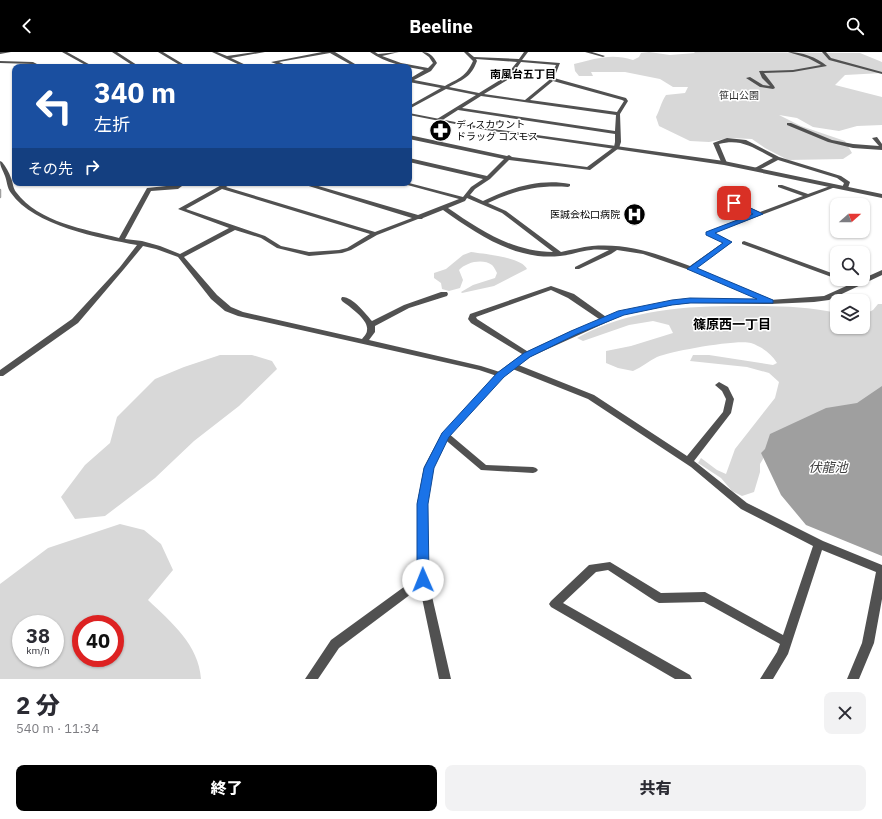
<!DOCTYPE html>
<html lang="ja">
<meta charset="utf-8">
<style>
body{margin:0;font-family:"IBM Plex Sans","Noto Sans JP",sans-serif;background:#f2f2f3;color:#2b2b33;height:100vh;display:flex;flex-direction:column;font-size:15px;white-space:nowrap}
*{box-sizing:border-box;margin:0}
p{font-size:13px;color:#7c7c81}
.icon{flex:none;width:22px;height:22px;fill:none;stroke:currentColor;stroke-width:2;stroke-linecap:round;stroke-linejoin:round}
.map{position:relative;height:627px;overflow:hidden}
.sheet{display:flex;flex-direction:column;background:#fff;flex:1}
.sheet>*{flex:none}
.hud{position:absolute;left:12px;top:12px;width:400px;height:122px;border-radius:8px;box-shadow:0 1px 3px #0004;background:#1a4fa0;color:#fff;overflow:hidden}
.needle{width:26px;rotate:69deg}
.fabs{position:absolute;left:830px;top:146px;display:grid;gap:8px}
.fabs a{display:grid;place-items:center;width:40px;height:40px;border-radius:8px;background:#fff;box-shadow:0 1px 3px #0004;font-size:20px}
.speed{position:absolute;left:12px;top:563px;display:flex;gap:8px;font-size:20px;font-weight:700;text-align:center}
.speed>*{display:grid;place-content:center;width:52px;height:52px;border-radius:50%;background:#fff;box-shadow:0 1px 3px #0004;line-height:1}
.speed small{font-size:10px;font-weight:400}
.speed .limit{border:6px solid #d22;background:#fff;color:#111}
.pin{position:absolute;display:grid;place-items:center;width:34px;height:34px;color:#fff;margin:-17px;border-radius:8px;box-shadow:0 2px 6px #0006}
.me{position:absolute;width:44px;margin:-22px;rotate:359deg;stroke-linejoin:round;filter:drop-shadow(0 0 3px #0008)}
.turn{display:flex;align-items:center;gap:14px;height:84px;padding:0 16px;font-size:18px}
.turn .icon{width:52px;height:52px;stroke-width:2.5}
.turn b{display:block;font-size:28px;line-height:34px}
.then{display:flex;align-items:center;height:38px;padding:0 16px;background:#0003;gap:8px;font-size:15px}
.round{display:grid;place-items:center;flex:none;width:42px;height:42px;border-radius:8px;background:#f2f2f3}
.headline{display:flex;align-items:center;justify-content:space-between;height:68px;padding:0 16px}
h1{font-size:24px;font-weight:800;line-height:30px}
.action{display:flex;gap:8px;margin-top:auto;padding:8px 16px}
.action a{flex:1;height:46px;border-radius:8px;background:#000;color:#fff;font-size:16px;font-weight:800;line-height:46px;text-align:center}
.action a+a{background:#f2f2f3;color:#2b2b33}
header{display:flex;justify-content:space-between;align-items:center;height:52px;padding:0 16px;background:#000;color:#fff;font-size:18px;font-weight:800}
.map>svg:first-child{display:block}
.green{fill:#d8d8d8;fill-rule:evenodd}
.water{fill:#9f9f9f}
.lines{fill:none;stroke-linecap:round;stroke-linejoin:round}
.stream{stroke:#9f9f9f;stroke-width:2.5}
.minor{fill:#515151;fill-rule:evenodd}
.tertiary{fill:#515151;fill-rule:evenodd}
.route{fill:#1a73e8;stroke:#114b97}
.labels{text-anchor:middle;dominant-baseline:central;stroke-width:3;stroke-linejoin:round;paint-order:stroke}
.far-park-label{font-size:10px;fill:#2f2f2f;stroke:#fff}
.far-poi-label{font-size:10px;fill:#000;stroke:#fff;text-anchor:start}
.far-neighbourhood-label{font-size:11px;font-weight:bold;fill:#000;stroke:#fff}
.neighbourhood-label{font-size:13px;font-weight:bold;fill:#000;stroke:#fff}
.water-label{font-size:13px;font-style:italic;fill:#404040;stroke:#fff}
</style>
<header><svg class="icon" aria-label="back" viewBox="0 0 24 24"><path d="M15 5l-7 7 7 7"/></svg>Beeline<svg class="icon" aria-label="search" viewBox="0 0 24 24"><circle cx="10" cy="10" r="6"/><path d="M15 15l6 6"/></svg></header>
<div class="map">
<svg width="882" height="627" viewBox="0 0 882 627">
<rect width="100%" height="100%" fill="#fff"/>
<path class="green" d="M649,0L670,3L695,1L694,0L860,1L882,10V21L845,23L835,33L882,45V73L857,74L839,79L813,75L797,66L779,63L801,74L845,89L852,101L843,107L788,108L765,96L752,87L730,86L709,90L690,89L659,74L656,65C660,58 661,50 666,43L685,41L688,35H673L660,27L625,20H591L593,24H579L575,19L574,12C595,7 611,1 633,8L639,5L641,1Z
M471,200C484,202 522,205 527,217L494,234L462,241L461,240L473,233L495,226L497,221C496,219 494,215 492,213C483,206 466,210 459,218L463,228L460,236L449,239L442,237L441,231L434,226V221L446,217L463,203Z
M878,252H882V341L773,390L760,412V420L754,440L742,444L732,439L721,426L698,411L701,406L717,418L726,422L735,397L775,346L779,330L769,321L747,315L690,309L693,303H709L773,313L777,311C771,301 762,295 751,291C738,287 671,299 657,305C649,309 642,315 633,319L618,316L606,311V299L631,294L673,281L669,273L653,269L629,273L583,289L577,286C630,257 684,254 743,254C777,254 803,254 837,261V275H863V263L873,258Z
M220,303H252L272,309L277,317L239,354L194,389L155,426L105,464L75,467L61,445L85,413L110,391L117,365L155,327L184,315Z
M120,472L144,478L161,492L173,518L148,548C171,570 199,593 201,627H0V532L48,496ZM21,572H55V606H21ZM81,572H115V606H81Z"/>
<path class="water" d="M882,334V504L806,473L781,443L761,401L765,397L770,382L826,356L857,351Z"/>
<g class="lines">
<path class="stream" d="M0,138V145"/>
<path class="minor" d="M0,0H11L0,2Z
M62,0H67L94,15H89Z
M112,0H117L140,15H135Z
M158,0H163L188,15H183Z
M322,0H335L360,15H355L330,1L279,10L290,15H284L271,10Z
M370,0H375L378,2L399,0L382,4L401,11L428,16L433,11L429,5L422,0C430,0 433,4 437,11L431,19L414,28L445,34C459,26 466,25 473,9L464,0H468L474,5L519,7L524,0H528L522,8L560,11L554,26L626,46L628,49L620,62L621,90L619,96L590,118L509,108L490,127L475,137L470,143L483,149C510,136 540,126 570,132V134L568,135C539,133 515,138 488,151L506,159L561,200C571,198 582,195 592,194C629,191 657,202 690,214L724,190L707,182V180L754,162L719,146V144H723L760,160L803,144L778,135V133H782L808,142L833,133L838,134L714,181L732,190L696,216L773,248L774,250L773,252H770L698,221L643,202L617,198L611,202L579,217H575V215L609,198C603,198 597,197 591,198C580,199 571,203 560,204C516,209 477,182 443,158L423,166L422,167H418L377,183L351,198L342,201L309,204L277,196L261,186L235,178L184,205L217,243L231,255L243,260L362,287C364,284 367,282 367,278C369,268 350,255 342,249L341,247L342,245C352,244 366,262 372,269L404,253L441,240H447L448,242L447,244L409,256L375,274V280L369,288L481,314L503,321L504,323L500,325L479,318L238,264L225,259L211,247L178,205L156,197L143,194L124,217L78,271L3,324H0V318L72,267L120,215L137,193C99,186 34,174 11,141C7,136 7,129 5,124C3,118 0,115 0,109L2,110C6,115 9,120 11,126C13,131 13,136 16,140C39,171 85,177 119,186L147,136L176,133L179,131H186L178,137L151,139L125,187L142,189L160,194L180,202L229,176L178,157L225,131H232L226,135L375,180L412,166L299,131H308L418,163L459,147L400,131H409L463,145L471,135L483,127L409,110V106L487,124L504,107L409,87V83L507,104L509,103L512,105L587,115L614,95L615,90V82L458,58L441,69H437V67L476,43L446,37L409,57V54L441,36L409,30V27L424,18C406,15 385,11 370,0ZM476,7L517,10L505,25L479,41L449,35C464,27 471,25 477,9ZM521,10L556,13L548,29L525,48L484,42L509,27ZM553,29L622,48L624,49L617,60L530,48ZM481,44L616,63L615,79L462,56ZM222,137L370,182L347,196L339,198L309,200L281,194L265,184L186,157ZM467,146L502,161L553,200C513,200 480,178 448,156L465,149Z
M585,0H592L605,4L603,5Z
M788,0C802,0 816,5 827,14L793,20L764,21L774,34L775,36L773,37L760,35L746,26L750,25L763,33L770,34L762,26L759,19L793,18L821,13L808,6Z
M822,0H826L831,6L882,20V22L829,8Z
M0,9L33,10L43,15H38L32,12L0,11Z
M787,71H791L832,88L853,92L879,94L872,86L877,85L882,92V98L853,96L828,90L787,73Z
M727,86L746,88L779,105L841,124L850,130L848,136L843,137L842,136L844,131L837,126L778,108L757,119H753V117L773,106C754,96 741,86 719,92L727,111L722,112L713,91Z
M744,189L837,223V227L742,192V190Z
M840,227H850L860,232L857,234Z
M551,234L574,242L609,267L605,269H602L568,246L551,238L476,265L477,267L530,301L531,303L527,305L471,271L468,267L470,262Z
M510,312H516L594,343L687,404L723,360L726,347L722,339L715,333L719,330L728,335L734,347L731,361L694,409L747,451L823,489L882,513V547L874,591L859,627H847L862,591L876,520L822,498L788,602L773,627H760L777,600L780,592L704,550L659,551L655,549L608,518L596,520L563,551L690,623L692,627H675L551,555L549,552L551,549L589,513L610,510L661,541L705,540L783,583L813,494L741,457L691,415L588,347L510,316L509,314Z
M445,380L448,381L486,413L533,415L536,416L538,418L536,420L533,421L481,418L442,385L441,383L442,381Z
M423,523L427,524L428,527L427,530L339,596L318,627H305L331,588L419,524Z"/>
<path class="tertiary" d="M212,0H217L227,4L255,0H265L231,6L250,15H244Z
M409,61L486,76L724,109L882,142V146L724,113L486,78L409,63Z
M882,218V223L829,248L814,250L770,252L691,251L672,253L623,263L530,305L503,325L449,384L434,415L427,452L428,527L451,627H439L418,527L417,452L424,415L441,383L497,321L524,301L571,279L621,259L672,249L691,247L770,248L824,244Z"/>
</g>
<path class="route" d="M731,149H736L763,162L715,181L732,190L697,216L773,248V251H690L672,253L624,263L577,282L530,305L504,325L449,385L434,416L428,452L429,528L428,531L423,532L419,531L417,528V452L424,416L442,381L497,321L524,301L571,279L618,259L672,248L690,246L757,247L687,217L723,191L706,183V180L753,162L731,152Z"/>
<defs>
<symbol id="pharmacy-disc" viewBox="-11 -11 22 22"><circle r="9.5" fill="#000" stroke="#fff"/><path d="M-2-6h4v4h4v4h-4v4h-4v-4h-4v-4h4Z" fill="#fff"/></symbol>
<symbol id="hospital-disc" viewBox="-11 -11 22 22"><circle r="9.5" fill="#000" stroke="#fff"/><path d="M-5-5h3v3.5h4V-5h3V5h-3V1.5h-4V5h-3Z" fill="#fff"/></symbol>
</defs>
<g fill-rule="evenodd">
<use href="#pharmacy-disc" x="428" y="66" width="25" height="25"/>
<use href="#hospital-disc" x="622" y="150" width="25" height="25"/>
</g>
<g class="labels">
<g class="far-park-label">
<text x="739" y="43">笹山公園</text>
</g>
<g class="far-poi-label">
<text x="456" y="72">ディスカウント<tspan x="456" dy="12">ドラッグ コスモス</tspan></text>
<text x="620" y="162" text-anchor="end">医誠会松口病院</text>
</g>
<g class="far-neighbourhood-label">
<text x="523" y="22">南風台五丁目</text>
</g>
<g class="neighbourhood-label">
<text x="732" y="272">篠原西一丁目</text>
</g>
<g class="water-label">
<text x="828" y="415">伏龍池</text>
</g>
</g>
</svg>
<div class="fabs">
<a><svg class="needle" viewBox="-14 -14 28 28"><path d="M0-13l5 13h-10z" fill="#e53935"/><path d="M0 13l5-13h-10z" fill="#7c7c81"/></svg></a>
<a><svg class="icon" aria-label="search" viewBox="0 0 24 24"><circle cx="10" cy="10" r="6"/><path d="M15 15l6 6"/></svg></a>
<a><svg class="icon" aria-label="layers" viewBox="0 0 24 24"><path d="M12 4l9 5-9 5-9-5zM3 14l9 5 9-5"/></svg></a>
</div>
<div class="speed"><div>38<small>km/h</small></div><div class="limit">40</div></div>
<div class="pin" style="left:734px;top:151px;background:#d93025"><svg class="icon" aria-label="arrive" viewBox="0 0 24 24"><path d="M6 21V4h12l-3 4 3 4H6"/></svg></div>
<svg class="me" style="left:423px;top:528px" viewBox="-20 -20 40 40"><circle r="19" fill="#fff"/><path d="M0-13L10 11 0 6-10 11z" fill="#1a73e8"/></svg>
<div class="hud">
<div class="turn"><svg class="icon" aria-label="left" viewBox="0 0 24 24"><path d="M17 20v-9H6M10 6l-5 5 5 5"/></svg><div><b>340 m</b>左折</div></div>
<div class="then">その先<svg class="icon" aria-label="right" viewBox="0 0 24 24"><path d="M7 20v-9h11M14 6l5 5-5 5"/></svg></div>
</div>
</div>
<section class="sheet">
<div class="headline"><div><h1>2 分</h1><p>540 m · 11:34</p></div><a class="round"><svg class="icon" aria-label="close" viewBox="0 0 24 24"><path d="M6 6l12 12M18 6L6 18"/></svg></a></div>
<div class="action"><a>終了</a><a>共有</a></div>
</section>
